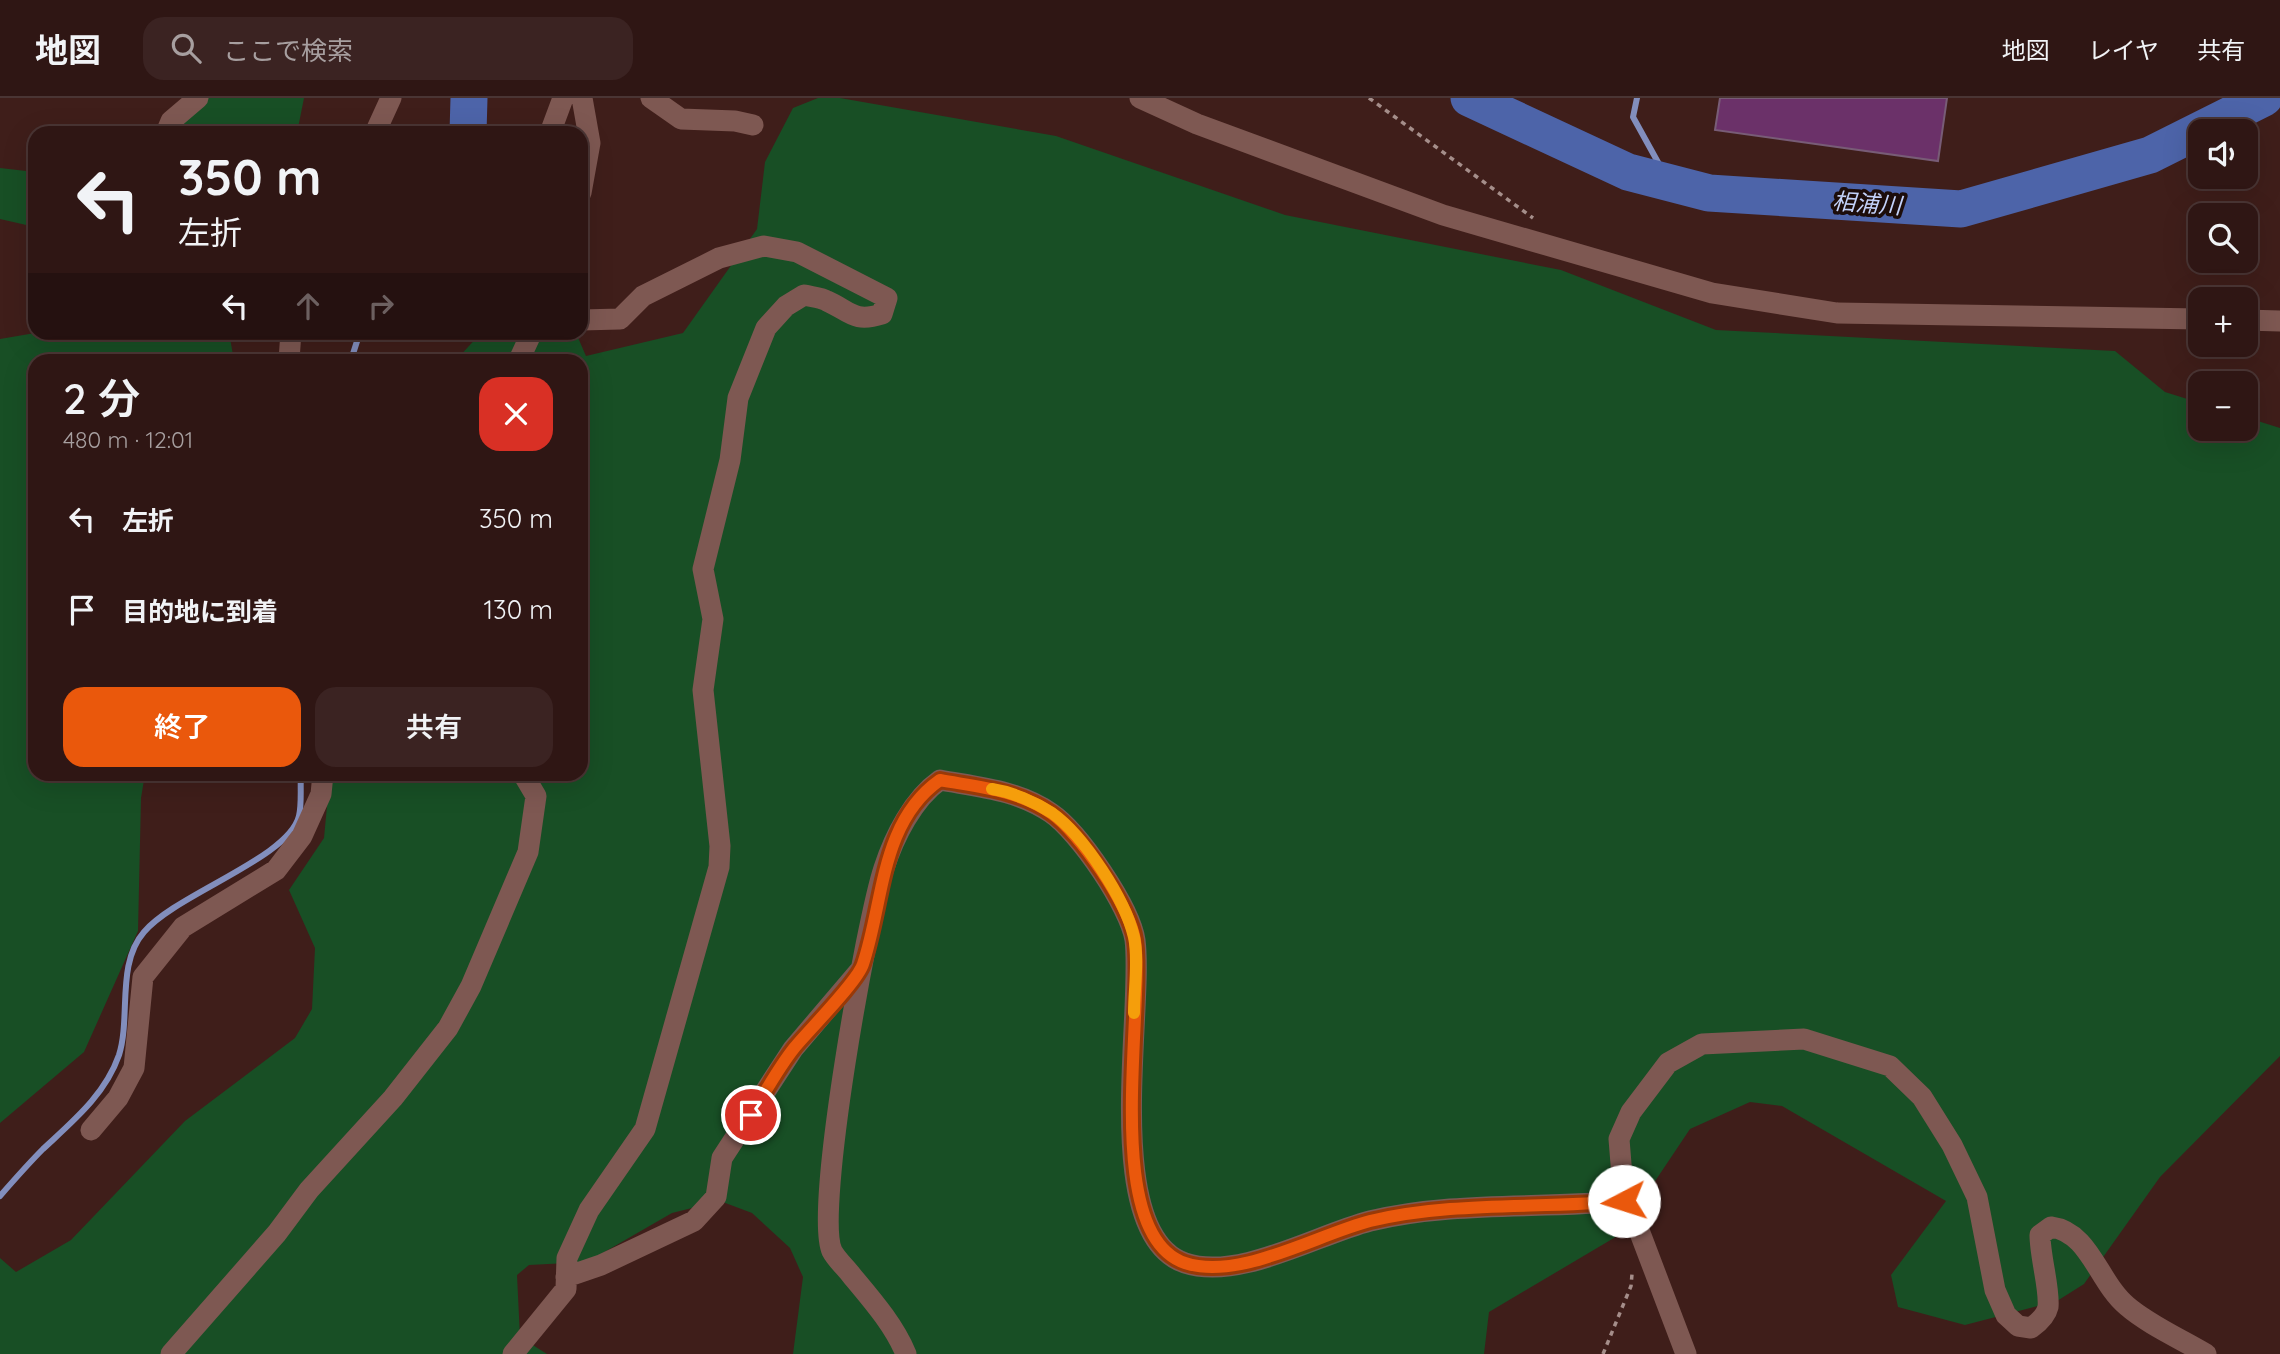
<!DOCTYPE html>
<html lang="ja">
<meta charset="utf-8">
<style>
body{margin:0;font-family:Quicksand,"Noto Sans JP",sans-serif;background:#3b2322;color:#f1f3f6;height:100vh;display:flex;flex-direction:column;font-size:26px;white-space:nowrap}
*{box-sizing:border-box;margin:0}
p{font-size:23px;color:#a79fa0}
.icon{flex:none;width:38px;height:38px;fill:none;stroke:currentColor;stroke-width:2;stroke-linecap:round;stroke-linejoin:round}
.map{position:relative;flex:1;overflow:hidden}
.side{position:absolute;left:28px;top:256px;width:560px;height:427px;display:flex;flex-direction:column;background:#2f1614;border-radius:21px;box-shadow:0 7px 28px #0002,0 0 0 2px #4a3534}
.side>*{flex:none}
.banner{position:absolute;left:28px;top:28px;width:560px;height:214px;border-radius:21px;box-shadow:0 7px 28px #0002,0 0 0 2px #4a3534;background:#2f1614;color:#f1f3f6;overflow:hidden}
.tools{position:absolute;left:2188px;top:21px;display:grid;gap:14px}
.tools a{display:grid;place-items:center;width:70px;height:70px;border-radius:14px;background:#2f1614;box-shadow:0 7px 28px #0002,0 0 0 2px #4a3534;font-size:35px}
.pin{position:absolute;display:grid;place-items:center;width:60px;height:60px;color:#fff;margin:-30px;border:4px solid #fff;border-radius:50%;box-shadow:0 2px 7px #0007}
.me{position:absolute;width:77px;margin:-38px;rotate:265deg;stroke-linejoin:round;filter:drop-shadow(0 0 5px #0008)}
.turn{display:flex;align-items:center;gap:24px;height:147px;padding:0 35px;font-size:32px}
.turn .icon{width:91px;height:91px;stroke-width:2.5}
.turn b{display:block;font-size:49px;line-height:60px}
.lanes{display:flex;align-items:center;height:66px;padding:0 35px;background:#0003;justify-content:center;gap:35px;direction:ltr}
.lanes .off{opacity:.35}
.round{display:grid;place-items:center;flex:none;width:74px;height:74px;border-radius:21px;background:#3b2322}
.overview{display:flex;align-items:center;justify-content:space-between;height:119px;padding:0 35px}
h1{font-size:42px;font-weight:600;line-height:52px}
.cta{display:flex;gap:14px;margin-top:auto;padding:14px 35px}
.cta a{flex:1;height:80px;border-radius:21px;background:#ea580c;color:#fff;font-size:28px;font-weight:600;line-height:80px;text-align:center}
.cta a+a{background:#3b2322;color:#f1f3f6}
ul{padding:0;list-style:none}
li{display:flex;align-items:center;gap:21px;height:91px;padding:0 35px}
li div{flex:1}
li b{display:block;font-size:26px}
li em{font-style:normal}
header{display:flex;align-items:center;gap:42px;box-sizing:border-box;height:98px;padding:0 35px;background:#2f1614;border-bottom:2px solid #4a3534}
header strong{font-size:33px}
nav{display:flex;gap:38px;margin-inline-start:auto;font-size:24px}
.search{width:490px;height:63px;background:#3b2322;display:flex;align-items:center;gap:18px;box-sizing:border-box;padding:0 24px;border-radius:21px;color:#a79fa0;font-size:26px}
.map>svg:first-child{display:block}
.green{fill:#184f25}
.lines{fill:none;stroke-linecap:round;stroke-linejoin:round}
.stream{stroke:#828ebd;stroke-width:6}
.river{stroke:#4d64a9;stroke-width:37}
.building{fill:#6b3169;stroke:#785c76;stroke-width:2}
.path{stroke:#a58e8a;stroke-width:3.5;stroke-dasharray:5 5;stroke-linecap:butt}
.minor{stroke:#7e5852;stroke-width:21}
.route-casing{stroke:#983908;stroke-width:18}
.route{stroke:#ea580c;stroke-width:12}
.slow{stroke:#f59e0b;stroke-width:12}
.labels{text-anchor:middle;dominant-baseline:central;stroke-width:7;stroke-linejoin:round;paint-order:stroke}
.water-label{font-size:23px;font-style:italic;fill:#c4d3fb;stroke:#1c0d0b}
</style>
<header>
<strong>地図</strong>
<div class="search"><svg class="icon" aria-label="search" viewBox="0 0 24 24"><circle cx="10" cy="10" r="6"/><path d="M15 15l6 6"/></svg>ここで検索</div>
<nav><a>地図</a><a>レイヤ</a><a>共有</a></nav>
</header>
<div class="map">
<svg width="2280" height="1256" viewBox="0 0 2280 1256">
<rect width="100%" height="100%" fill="#3f1e1a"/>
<path class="green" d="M186,0H304L297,35H163Z
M818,0H840L1056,38L1285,117L1561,172L1716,232L2115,253L2165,294L2200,305V331H2245V319L2280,330V958L2160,1079L2084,1186L2057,1203L1965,1227L1898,1209L1891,1177L1946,1103L1782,1008L1750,1004L1690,1031L1619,1137L1489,1214L1484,1256H793L803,1179L790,1150L752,1115L720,1103L672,1115L587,1164L529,1167L517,1177L520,1239L547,1256H0V1160L16,1174L71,1142L185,1023L295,940L312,911L315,850L289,792L324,740L330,676H581V262H456L481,235H576L586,258L683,235L757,131L765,64L793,10Z
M0,70L35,74V129L0,121Z
M35,235H229L234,262H35V676H145L141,700L138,833L84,954L0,1025V241Z"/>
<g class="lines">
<path class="stream" d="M1637,0L1633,19L1670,86
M351,262L360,234
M0,1098C14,1082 28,1066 43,1051C73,1023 105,997 119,957C131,919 116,866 144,834C176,796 289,760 299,718C302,705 300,689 301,676"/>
<path class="river" d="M1469,0L1628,74L1709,95L1961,111L2150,57L2264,0
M468,35L469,0"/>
</g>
<path class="building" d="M1720,0H1947L1938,63L1715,32Z"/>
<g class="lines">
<path class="path" d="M1369,0L1533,120
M1603,1256L1631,1188L1632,1176"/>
<path class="minor" d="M651,0L681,21L735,23L753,27
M1140,0L1197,26L1443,117L1712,195L1837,215L2200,221
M166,35L171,23L198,0
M375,35L391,0
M550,35L563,0
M581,95L590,45L582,0
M2245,222L2280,223
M289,262L291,234
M519,262L532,234
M91,1032L118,1000L134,970L143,879L183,829L276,772L302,738L321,696L323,676
M566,1179L601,1167L694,1123L716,1099L722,1060L793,951L861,871
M171,1256L277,1135L309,1092L393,1000L448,930L471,888L528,754L536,698L523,676
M513,1256L566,1191L567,1160L589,1112L645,1031L719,769L720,748L703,592L713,521L703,471L730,362L738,300L766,230L786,208L804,197C812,199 821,199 827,203C850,213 853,225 882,216L887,200L797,154L764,148L719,160L643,198L620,221L581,222
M906,1256C894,1227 872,1202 852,1178C846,1170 836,1161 832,1153C814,1114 867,821 884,770C894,739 913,701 940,682C978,689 1018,692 1051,715C1079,734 1130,809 1135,842C1144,913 1100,1136 1185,1165C1239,1183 1316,1137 1370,1123C1453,1103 1539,1111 1624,1103
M1686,1256L1637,1127L1624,1103L1619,1041L1631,1014L1668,965L1702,946L1804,941L1890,968L1922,999L1952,1047L1977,1099L1995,1192L2006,1217L2018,1228L2031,1230C2038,1225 2046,1218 2048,1209C2050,1191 2040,1159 2040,1137L2051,1129C2090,1134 2098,1184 2127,1208C2149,1227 2181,1241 2206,1256"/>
</g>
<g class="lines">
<defs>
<path id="route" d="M751,1017C765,995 778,970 795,949C809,932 858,883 863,866C884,804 880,724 940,682C978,689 1018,692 1051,715C1079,734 1130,809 1135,842C1145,913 1100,1136 1185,1165C1239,1183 1316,1137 1370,1123C1453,1103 1539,1111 1624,1103"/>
</defs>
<use href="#route" class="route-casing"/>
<use href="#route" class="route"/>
<path class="slow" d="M992,691C1012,694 1035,704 1052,715C1084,738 1125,801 1134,839C1139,862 1134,891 1134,915"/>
</g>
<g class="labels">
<g class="water-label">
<text transform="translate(1867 105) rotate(4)">相浦川</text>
</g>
</g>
</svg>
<div class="tools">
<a><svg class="icon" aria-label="sound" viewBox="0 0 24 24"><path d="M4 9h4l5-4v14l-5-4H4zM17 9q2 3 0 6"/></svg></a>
<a><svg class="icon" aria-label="search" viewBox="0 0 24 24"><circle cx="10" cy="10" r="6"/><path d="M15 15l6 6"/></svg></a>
<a>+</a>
<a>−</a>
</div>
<div class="pin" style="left:751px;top:1017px;background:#d93025"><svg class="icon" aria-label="arrive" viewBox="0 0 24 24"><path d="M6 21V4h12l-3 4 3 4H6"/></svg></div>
<svg class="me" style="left:1624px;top:1103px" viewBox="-20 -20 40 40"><circle r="19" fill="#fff"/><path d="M0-13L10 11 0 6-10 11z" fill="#ea580c"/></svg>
<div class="banner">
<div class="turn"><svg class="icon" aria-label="left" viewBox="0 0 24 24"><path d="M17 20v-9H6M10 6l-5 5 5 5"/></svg><div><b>350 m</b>左折</div></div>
<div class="lanes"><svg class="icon" aria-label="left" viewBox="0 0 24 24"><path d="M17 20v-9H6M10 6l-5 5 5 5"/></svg><svg class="icon off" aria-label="ahead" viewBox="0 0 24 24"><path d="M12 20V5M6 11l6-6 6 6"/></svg><svg class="icon off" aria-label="right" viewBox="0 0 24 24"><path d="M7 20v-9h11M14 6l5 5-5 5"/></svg></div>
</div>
<section class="side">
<div class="overview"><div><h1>2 分</h1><p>480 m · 12:01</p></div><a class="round" style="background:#d93025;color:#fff"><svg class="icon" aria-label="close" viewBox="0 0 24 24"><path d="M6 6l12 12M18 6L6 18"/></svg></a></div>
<ul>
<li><svg class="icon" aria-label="left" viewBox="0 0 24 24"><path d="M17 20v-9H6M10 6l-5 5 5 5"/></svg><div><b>左折</b></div><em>350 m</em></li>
<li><svg class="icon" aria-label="arrive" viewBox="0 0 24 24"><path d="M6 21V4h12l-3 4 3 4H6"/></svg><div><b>目的地に到着</b></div><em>130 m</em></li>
</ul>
<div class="cta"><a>終了</a><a>共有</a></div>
</section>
</div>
